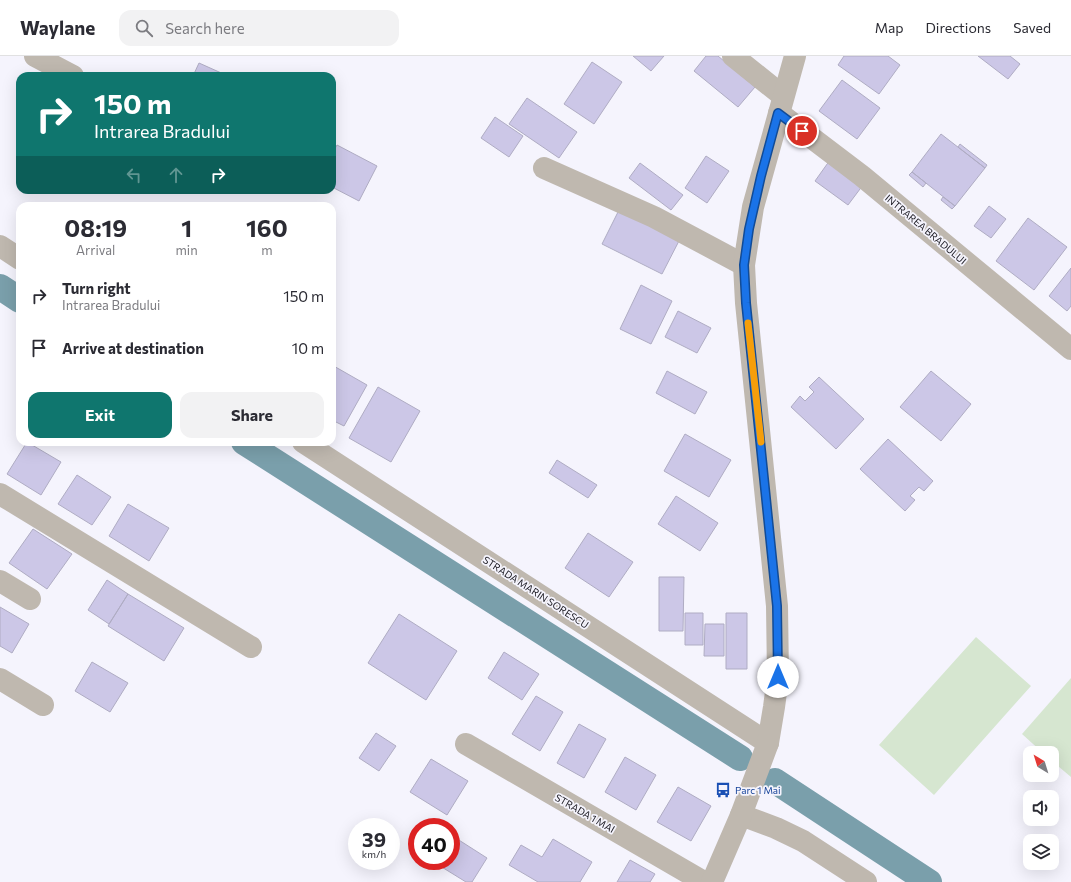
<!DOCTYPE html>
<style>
body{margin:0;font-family:Commissioner,sans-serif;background:#f2f2f3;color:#2b2b33;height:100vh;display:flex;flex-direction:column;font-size:15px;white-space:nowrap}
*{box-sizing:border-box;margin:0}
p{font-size:13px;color:#7c7c81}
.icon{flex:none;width:22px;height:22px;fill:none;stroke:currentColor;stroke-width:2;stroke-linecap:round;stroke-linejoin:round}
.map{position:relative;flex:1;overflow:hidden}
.panel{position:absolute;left:16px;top:146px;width:320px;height:244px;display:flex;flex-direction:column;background:#fff;border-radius:12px;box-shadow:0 4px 16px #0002}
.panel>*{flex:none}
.top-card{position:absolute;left:16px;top:16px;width:320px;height:122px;border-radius:12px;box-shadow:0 4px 16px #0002;background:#0f766e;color:#fff;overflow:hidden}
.needle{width:26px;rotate:322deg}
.tools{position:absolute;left:1023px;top:690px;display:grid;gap:8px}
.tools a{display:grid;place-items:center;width:36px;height:36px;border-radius:8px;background:#fff;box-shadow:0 4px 16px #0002;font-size:20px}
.speed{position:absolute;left:348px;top:762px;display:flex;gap:8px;font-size:20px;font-weight:700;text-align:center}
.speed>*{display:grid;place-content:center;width:52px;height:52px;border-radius:50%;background:#fff;box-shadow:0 4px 16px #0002;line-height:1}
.speed small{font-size:10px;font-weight:400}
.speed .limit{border:6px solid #d22;background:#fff;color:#111}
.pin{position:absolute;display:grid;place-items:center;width:34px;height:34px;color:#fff;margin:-17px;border:2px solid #fff;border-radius:50%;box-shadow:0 1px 4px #0007}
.me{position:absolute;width:44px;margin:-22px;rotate:0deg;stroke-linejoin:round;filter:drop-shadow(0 0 3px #0008)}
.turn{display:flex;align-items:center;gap:14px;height:84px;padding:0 12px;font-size:18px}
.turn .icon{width:52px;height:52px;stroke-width:2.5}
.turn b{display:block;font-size:28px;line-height:34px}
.lanes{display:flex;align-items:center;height:38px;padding:0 12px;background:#0003;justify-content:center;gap:20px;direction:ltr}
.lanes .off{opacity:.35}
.eta{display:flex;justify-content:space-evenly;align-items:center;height:68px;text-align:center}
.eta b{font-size:24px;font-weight:700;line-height:28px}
.button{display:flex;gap:8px;margin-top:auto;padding:8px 12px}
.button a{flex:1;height:46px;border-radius:12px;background:#0f766e;color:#fff;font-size:16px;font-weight:700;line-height:46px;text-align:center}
.button a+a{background:#f2f2f3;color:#2b2b33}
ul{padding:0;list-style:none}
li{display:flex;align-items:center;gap:12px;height:52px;padding:0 12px}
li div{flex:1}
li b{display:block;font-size:15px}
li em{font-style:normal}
header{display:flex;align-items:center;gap:24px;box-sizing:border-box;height:56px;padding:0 20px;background:#fff;border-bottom:1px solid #e1e1e2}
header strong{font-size:19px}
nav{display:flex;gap:22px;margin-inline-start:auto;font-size:14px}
.search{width:280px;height:36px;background:#f2f2f3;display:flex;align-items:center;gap:10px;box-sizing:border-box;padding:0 14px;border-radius:12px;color:#7c7c81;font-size:15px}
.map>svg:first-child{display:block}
.green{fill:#d6e6d0}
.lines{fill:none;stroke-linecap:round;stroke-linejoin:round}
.canal{stroke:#7a9fab;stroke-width:26}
.building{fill:#ccc7e7;stroke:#afacc3}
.minor{stroke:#bfb8af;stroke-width:22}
.tertiary{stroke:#bfb8af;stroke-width:22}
.route-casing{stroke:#114b97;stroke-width:10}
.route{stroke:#1a73e8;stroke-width:7}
.slow{stroke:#f59e0b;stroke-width:7}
.labels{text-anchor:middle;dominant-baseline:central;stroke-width:3.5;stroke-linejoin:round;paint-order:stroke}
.street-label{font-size:10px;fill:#212028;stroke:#f5f4fd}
.transit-label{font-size:10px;fill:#164399;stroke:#f5f4fd;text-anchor:start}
</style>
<header>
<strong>Waylane</strong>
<div class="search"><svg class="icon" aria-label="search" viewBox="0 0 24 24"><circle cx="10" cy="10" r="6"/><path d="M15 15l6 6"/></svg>Search here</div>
<nav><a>Map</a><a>Directions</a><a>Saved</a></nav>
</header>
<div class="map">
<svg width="1071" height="826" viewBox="0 0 1071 826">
<rect width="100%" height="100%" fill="#f5f4fd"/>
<path class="green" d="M976,581L1031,630L934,739L879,689Z
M1071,622V721L1052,705V697H1043L1022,678Z"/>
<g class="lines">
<path class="canal" d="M0,231L20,244
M244,386L740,702
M775,725L929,826"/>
</g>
<path class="building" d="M633,0H664L651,15Z
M706,0H718L755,31L738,51L694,15Z
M844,0H888L900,9L879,38L838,9Z
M978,0H1010L1020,8L1008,23Z
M592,6L622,26L594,68L564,48Z
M199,7L228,20H193Z
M842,24L880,52L857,83L819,55Z
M527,42L577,76L559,102L509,68Z
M495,61L523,80L509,101L481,82Z
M941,78L985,112L955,150L912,116Z
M960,88L987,109L985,112L958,91Z
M337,89L377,110L359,145L332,131V98Z
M706,100L729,115L707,147L685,132Z
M830,104L863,129L848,149L815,125Z
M640,107L683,139L671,154L629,122Z
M912,116L926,127L923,131L909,119Z
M943,141L955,150L952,153L941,144Z
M621,150L681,181L662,218L602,188Z
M989,150L1006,163L991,182L974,170Z
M1028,162L1067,191L1034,234L996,205Z
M1071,212V250L1067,255L1049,240Z
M641,229L672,245L651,288L620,273Z
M678,255L711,272L697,297L665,281Z
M332,309L367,329L344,370L332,364Z
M667,315L707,336L695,358L656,337Z
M931,315L971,348L941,385L900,351Z
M819,321L864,363L836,393L791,351L800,340L805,345L814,336L809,331Z
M378,331L420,355L391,406L349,382Z
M685,378L731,404L709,441L664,415Z
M888,383L933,425L924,435L919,431L910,440L915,444L905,455L860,413Z
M27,386L61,406L41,439L7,418Z
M557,404L597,429L588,442L549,417Z
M77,419L111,441L92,469L58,448Z
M676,440L718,467L700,495L658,468Z
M128,448L169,472L149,505L109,480Z
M33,473L72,498L47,533L9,507Z
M588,477L633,506L609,541L565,512Z
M659,521H684L683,575H659Z
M107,524L128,538L109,568L88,554Z
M128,538L184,572L164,605L108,570Z
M0,551L29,568L12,597L0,590Z
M685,557H703V589H685Z
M726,557H747V613H726Z
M399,558L457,595L426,644L368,607Z
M705,568H724V600H704Z
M504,596L539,618L522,644L488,622Z
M92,606L128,627L110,656L75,635Z
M536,640L563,656L540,695L512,678Z
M579,668L606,683L584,722L557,707Z
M376,677L396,690L379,715L359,702Z
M625,701L656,719L636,754L605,736Z
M431,703L468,725L447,759L410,736Z
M678,731L711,750L691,785L657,766Z
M451,779L487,802L472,826H466L432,805H451Z
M553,783L592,806L580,826H538L509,809L521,789L542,801Z
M630,804L655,818L650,826H617Z"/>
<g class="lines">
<path class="minor" d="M35,0L73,20
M733,0L783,40
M779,57L862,120L1071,293
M544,112L654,161L744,209
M0,190L20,203
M303,386L768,687
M0,438L251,591
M0,525L30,543
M0,623L43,649
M466,688L704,826
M741,759L776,772L803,785L866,826"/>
<path class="tertiary" d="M712,826L741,759L768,687L774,651L778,621L777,550L746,247L744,209L753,151L795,0"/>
</g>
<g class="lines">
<defs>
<path id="route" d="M778,621L777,550L746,247L744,209L749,173L761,120L778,57L802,75"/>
</defs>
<use href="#route" class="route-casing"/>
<use href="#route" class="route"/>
<path class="slow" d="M748,267L761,386"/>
</g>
<defs>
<symbol id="bus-bare" viewBox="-9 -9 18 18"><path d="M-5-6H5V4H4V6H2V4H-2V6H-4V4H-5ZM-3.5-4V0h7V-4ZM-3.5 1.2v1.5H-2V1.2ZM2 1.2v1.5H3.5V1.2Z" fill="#1a4fb4" stroke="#f5f4fd" stroke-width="2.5" paint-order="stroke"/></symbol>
</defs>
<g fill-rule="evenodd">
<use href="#bus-bare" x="712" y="723" width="22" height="22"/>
</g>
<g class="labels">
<g class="street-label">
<text transform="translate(926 173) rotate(40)">INTRAREA BRADULUI</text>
<text transform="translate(536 536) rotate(33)">STRADA MARIN SORESCU</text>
<text transform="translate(585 757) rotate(30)">STRADA 1 MAI</text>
</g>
<g class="transit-label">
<text x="735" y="734">Parc 1 Mai</text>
</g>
</g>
</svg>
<div class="tools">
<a><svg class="needle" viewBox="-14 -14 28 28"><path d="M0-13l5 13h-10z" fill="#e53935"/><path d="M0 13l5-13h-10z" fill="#7c7c81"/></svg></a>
<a><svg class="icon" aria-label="sound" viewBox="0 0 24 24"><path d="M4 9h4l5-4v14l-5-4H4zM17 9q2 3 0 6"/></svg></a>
<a><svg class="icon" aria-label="layers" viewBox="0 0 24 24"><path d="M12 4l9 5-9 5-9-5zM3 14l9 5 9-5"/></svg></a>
</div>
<div class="speed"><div>39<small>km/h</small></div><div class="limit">40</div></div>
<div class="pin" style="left:802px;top:75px;background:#d93025"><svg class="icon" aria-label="arrive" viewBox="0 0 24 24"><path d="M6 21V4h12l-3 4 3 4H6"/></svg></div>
<svg class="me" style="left:778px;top:621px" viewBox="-20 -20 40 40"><circle r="19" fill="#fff"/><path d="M0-13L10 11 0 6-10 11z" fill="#1a73e8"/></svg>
<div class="top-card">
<div class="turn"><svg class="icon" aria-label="right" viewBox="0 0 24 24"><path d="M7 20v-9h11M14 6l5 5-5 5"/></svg><div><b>150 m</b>Intrarea Bradului</div></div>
<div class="lanes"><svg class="icon off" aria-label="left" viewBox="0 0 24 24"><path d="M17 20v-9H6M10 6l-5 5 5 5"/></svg><svg class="icon off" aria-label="ahead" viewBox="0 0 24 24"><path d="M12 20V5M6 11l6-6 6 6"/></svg><svg class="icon" aria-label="right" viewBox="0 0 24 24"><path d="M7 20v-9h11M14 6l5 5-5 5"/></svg></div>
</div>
<section class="panel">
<div class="eta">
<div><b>08:19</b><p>Arrival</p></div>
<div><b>1</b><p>min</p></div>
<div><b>160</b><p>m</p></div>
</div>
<ul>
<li><svg class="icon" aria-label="right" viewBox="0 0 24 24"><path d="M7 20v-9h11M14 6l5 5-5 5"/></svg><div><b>Turn right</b><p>Intrarea Bradului</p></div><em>150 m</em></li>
<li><svg class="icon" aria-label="arrive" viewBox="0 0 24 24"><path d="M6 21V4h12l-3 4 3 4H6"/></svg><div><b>Arrive at destination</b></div><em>10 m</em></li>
</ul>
<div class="button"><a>Exit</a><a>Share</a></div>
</section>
</div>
